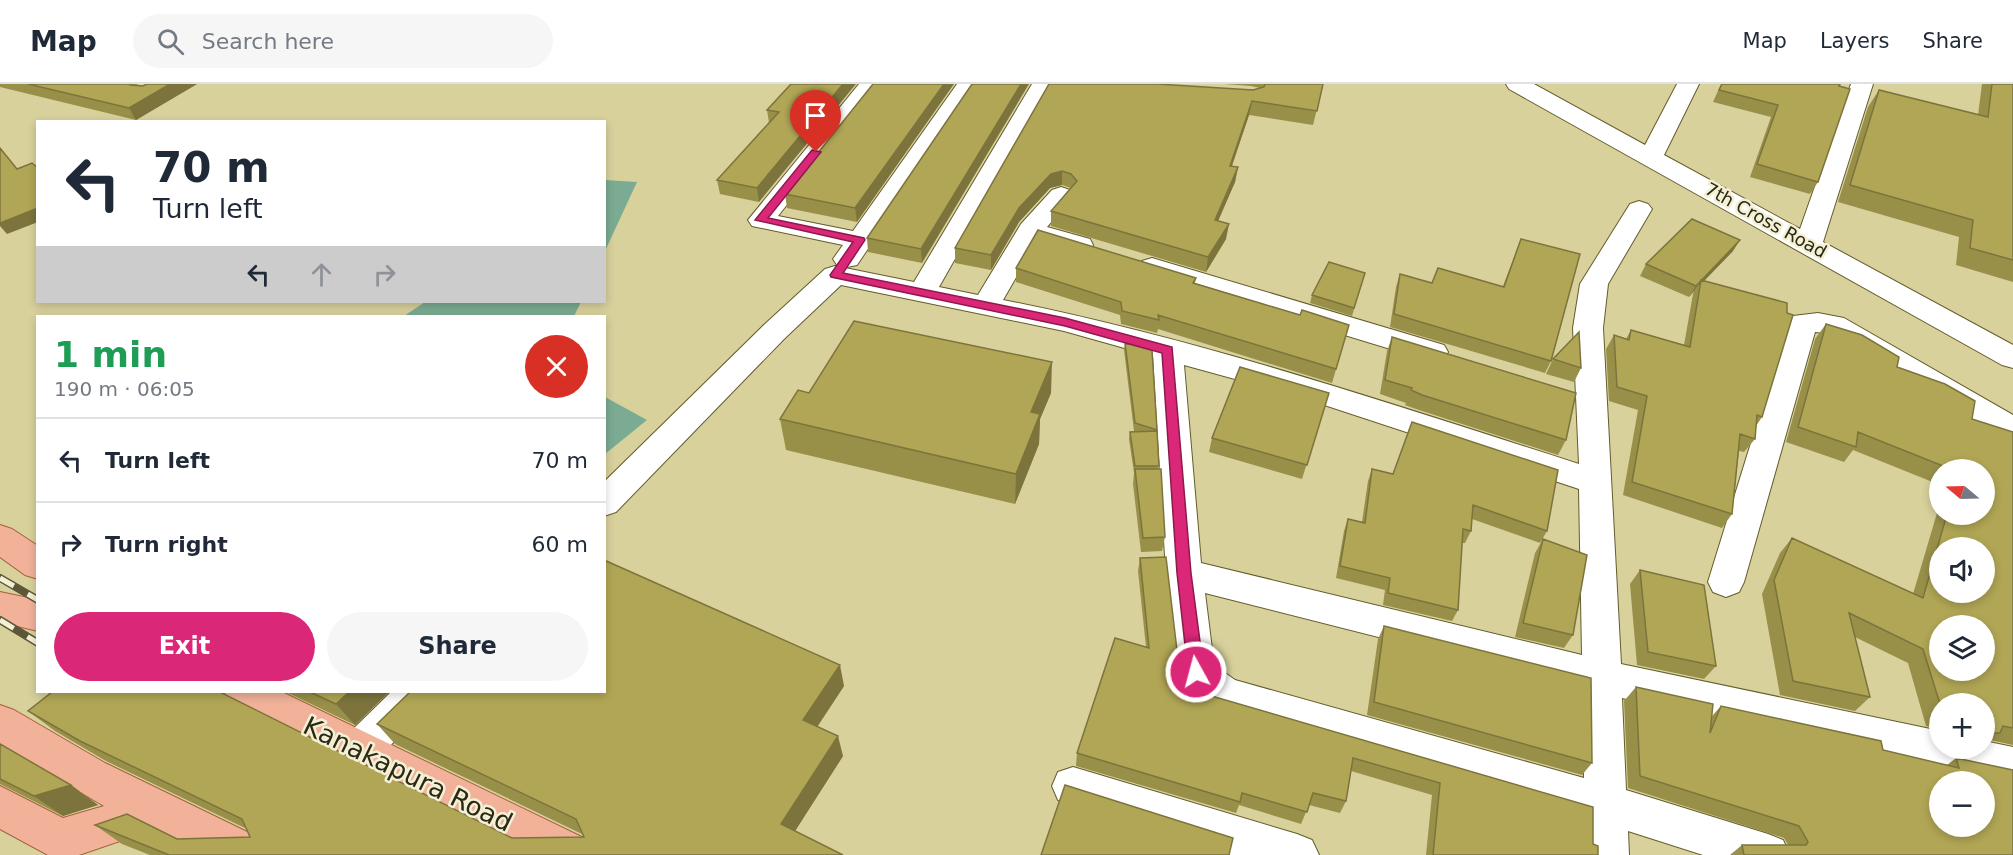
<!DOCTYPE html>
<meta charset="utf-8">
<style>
body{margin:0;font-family:"DejaVu Sans",sans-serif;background:#f6f6f7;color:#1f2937;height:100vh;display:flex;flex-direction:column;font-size:22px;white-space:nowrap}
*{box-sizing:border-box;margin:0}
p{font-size:20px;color:#747a83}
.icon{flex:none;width:33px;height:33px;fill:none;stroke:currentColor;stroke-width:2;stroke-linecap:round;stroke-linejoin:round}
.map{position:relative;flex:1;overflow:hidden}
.details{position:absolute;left:36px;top:231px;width:570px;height:378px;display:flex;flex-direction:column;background:#fff;border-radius:0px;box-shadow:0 3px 9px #0003}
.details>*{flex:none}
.banner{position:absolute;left:36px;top:36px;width:570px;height:183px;border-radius:0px;box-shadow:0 3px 9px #0003;background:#fff;color:#1f2937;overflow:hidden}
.needle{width:39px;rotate:289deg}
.buttons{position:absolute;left:1929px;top:375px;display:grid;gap:12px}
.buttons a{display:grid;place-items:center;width:66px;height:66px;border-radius:50%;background:#fff;box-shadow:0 3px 9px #0003;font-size:30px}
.pin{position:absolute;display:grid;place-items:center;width:51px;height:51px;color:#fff;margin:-62px -26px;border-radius:50% 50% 50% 0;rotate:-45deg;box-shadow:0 0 6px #0007}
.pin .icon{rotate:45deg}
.me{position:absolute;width:66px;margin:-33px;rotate:353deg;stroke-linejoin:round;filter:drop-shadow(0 0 4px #0008)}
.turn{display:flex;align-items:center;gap:21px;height:126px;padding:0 18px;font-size:27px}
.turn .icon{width:78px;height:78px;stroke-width:2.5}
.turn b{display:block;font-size:42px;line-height:51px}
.lanes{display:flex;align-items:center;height:57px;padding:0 18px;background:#0003;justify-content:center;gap:30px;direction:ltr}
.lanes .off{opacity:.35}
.round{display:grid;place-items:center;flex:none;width:63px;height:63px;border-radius:32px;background:#f6f6f7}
.head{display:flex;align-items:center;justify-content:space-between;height:102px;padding:0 18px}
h1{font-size:36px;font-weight:800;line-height:45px;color:#1e9e55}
.action{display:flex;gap:12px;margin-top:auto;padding:12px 18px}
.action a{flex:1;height:69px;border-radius:36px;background:#db2777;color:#fff;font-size:24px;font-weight:800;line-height:69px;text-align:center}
.action a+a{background:#f6f6f7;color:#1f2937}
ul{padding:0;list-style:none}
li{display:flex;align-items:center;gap:18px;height:84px;padding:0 18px;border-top:2px solid #e0e1e3}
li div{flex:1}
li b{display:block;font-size:22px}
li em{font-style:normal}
header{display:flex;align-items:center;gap:36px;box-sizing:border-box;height:84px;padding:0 30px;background:#fff;border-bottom:2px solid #e0e1e3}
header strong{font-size:28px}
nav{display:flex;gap:33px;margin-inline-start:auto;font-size:21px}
.search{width:420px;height:54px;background:#f6f6f7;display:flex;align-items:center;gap:15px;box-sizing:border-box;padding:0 21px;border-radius:33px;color:#747a83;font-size:22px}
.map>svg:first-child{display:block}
.green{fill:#7bab92}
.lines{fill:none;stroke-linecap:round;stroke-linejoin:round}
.street-casing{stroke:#635c2b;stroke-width:2}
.primary-casing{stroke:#a5603e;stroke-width:2}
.street{fill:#fff;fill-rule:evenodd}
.primary{fill:#f1b299;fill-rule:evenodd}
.rail-casing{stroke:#5c5739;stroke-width:8}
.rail{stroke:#f4f0d6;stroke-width:5;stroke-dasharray:16;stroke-linecap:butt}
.wall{fill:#988f49}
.shaded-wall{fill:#7c743c}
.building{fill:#b1a655;stroke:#7c743c;stroke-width:1.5;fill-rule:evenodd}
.route{fill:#db2777;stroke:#8e194d;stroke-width:1.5}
.labels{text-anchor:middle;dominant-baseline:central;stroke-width:5;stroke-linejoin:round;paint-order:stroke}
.far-street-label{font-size:18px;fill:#2b2813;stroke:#f4f0d6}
.near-street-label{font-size:26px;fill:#2b2813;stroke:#f4f0d6}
</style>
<header>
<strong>Map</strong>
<div class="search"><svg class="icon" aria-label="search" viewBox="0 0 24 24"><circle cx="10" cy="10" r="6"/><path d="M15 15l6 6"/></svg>Search here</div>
<nav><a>Map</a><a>Layers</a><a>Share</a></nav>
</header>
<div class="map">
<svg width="2013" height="771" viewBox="0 0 2013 771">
<rect width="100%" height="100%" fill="#d8d19c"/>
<path class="green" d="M605,96L637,98L605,167L604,96Z
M425,218H581L574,232H404Z
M605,313L647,336L605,370Z"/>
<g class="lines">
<defs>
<path id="street" d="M859,0H882L778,132L853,147L957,0H979L857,181L847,183L837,181L833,175L843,161L752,142L748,136Z
M1032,0H1054L939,203L978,211L1021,140L1052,106L1061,103L1070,106L1074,111L1047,143L1090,155L1093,161L1090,167L1080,169L1037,157L1003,216C1199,255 1389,319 1579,380L1573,244L1580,200L1630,120L1639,117L1648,120L1652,125L1608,200L1603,244L1621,580L1940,647V664H1984V657L2013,663V701L1622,614L1626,706L1768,750L1783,756L1790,771H1703L1628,747L1629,771H1585V733L1212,623C1196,614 1185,605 1177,588L1166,489L1153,272L1064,247L841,201L785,254L616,428L604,432V398L765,240L825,185L835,182L914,198ZM1184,281L1297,312L1579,405L1582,571L1201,479ZM1205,509L1583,605L1584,694L1235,596L1214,581Z
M1506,0H1534L1645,61L1677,0H1699L1664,71L1800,145L1851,0H1873L1823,158L2013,261V284L2002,281L1509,5Z
M1152,174L1444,261L1448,268L1444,275L1433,278L1142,189L1138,183L1142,177Z
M1818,229L1844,234L2013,331V357L2002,354L1826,249L1815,248L1744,498L1739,508L1726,513L1713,508L1708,498L1788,239L1793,232Z
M391,608H437L431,620L372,680L358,686L344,680L338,667L344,654Z
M1073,683L1297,750L1312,756L1319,771H1230L1073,721L1058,716L1052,702L1058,688Z"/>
<path id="primary" d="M0,441L12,445L38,462V495L25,491L0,473Z
M0,508L38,516V547L0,538Z
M224,608H282L588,756L595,771H528L230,620Z
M0,621L14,626L105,679L264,756L271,771H202L152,746L79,771H48L0,745V702L63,734L104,722L0,661Z"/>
</defs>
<use href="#street" class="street-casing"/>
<use href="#primary" class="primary-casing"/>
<use href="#street" class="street"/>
<use href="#primary" class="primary"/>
<defs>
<path id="rail" d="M0,494L38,516
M0,536L38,559"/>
</defs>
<use href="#rail" class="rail-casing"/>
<use href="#rail" class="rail"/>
</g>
<path class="wall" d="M0,0H138L136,2H143L147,0H197L136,36L0,3Z
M791,0L759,118L720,110L717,96L769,39L767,26Z
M873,0L857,138L787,124L785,110Z
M972,0L922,179L868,168L867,154Z
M1049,0L1253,6L1260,4L1251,2L1224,0H1323L1313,41L1249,31L1232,82L1238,83L1235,98L1218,137L1226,155L1206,188L1051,142V127L1071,104L1062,101L1050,104L1019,138L991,186L955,179V164Z
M1721,0H1840L1818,98L1810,110L1750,93L1771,33L1713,18Z
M1982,0H2013V198L1956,181L1959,153L1838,118L1868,23L1879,6L1978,31Z
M1521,155L1551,277L1545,289L1390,243L1396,203L1400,190L1432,199L1503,202Z
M1733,167L1704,197L1762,333L1756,342L1755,355L1744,368L1739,367L1732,430L1722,444L1623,411L1638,326L1609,317L1606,265L1614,251L1626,255L1631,246L1684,261L1693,210L1694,207L1689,213L1640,192L1646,180Z
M1016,184L1196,194L1195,199L1300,231L1349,241L1332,299L1158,245L1157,249L1121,240L1120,231L1016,198Z
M1365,189L1352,232L1310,219L1312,211Z
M1826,240L1897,283L1972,335L2013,348V661L1990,656L1984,660V620H1940V645L1926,642L1908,579L1855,553L1870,613L1855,627L1780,611L1762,510L1780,469L1792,454L1913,510L1940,419V430H1984V386H1940V401L1853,366L1844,378L1786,358L1815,255Z
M1392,253L1566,356L1558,371L1416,325L1405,321L1406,319L1380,310L1387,267Z
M1125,259L1157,346L1158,385L1165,453L1162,467L1141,468L1133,400L1134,389L1129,355L1130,348L1136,347H1134L1124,266Z
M1553,275L1581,284L1574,298L1546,290Z
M809,309H1051L1040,335L1039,360L1015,420L786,366L780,335Z
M1329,309L1302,395L1209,368L1212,354Z
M1372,385L1547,447L1540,459L1472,435L1471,447L1465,459H1462L1458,526L1452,537L1383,521L1385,506L1336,494L1344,447L1348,435L1362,438L1368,397Z
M1543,455L1573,551L1564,564L1515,553L1535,469Z
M1140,474L1178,575L1186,590L1203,605L1215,613L1593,723V760L1598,771H1426L1432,711L1351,687L1346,717L1340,729L1309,721L1301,740L1239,721L1236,729L1076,682L1077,669L1146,563L1138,487Z
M1640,486L1716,582L1704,595L1637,581L1630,500Z
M1384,542L1592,679L1582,691L1367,631L1378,555Z
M844,602L818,642L843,672L795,747L843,771H150L122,760L95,741L177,755L250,753L247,745L106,677L55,647L28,627L52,608H222V609L512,754L584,753V751L395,660L377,640Z
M1636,603L1712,632L1721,622L1883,666L1947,681L1956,674L2013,771H1730L1742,761H1788L1784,754L1628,704L1624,617Z
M286,608H389L355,641Z
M0,660L71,701L98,721L63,732L0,700Z"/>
<path class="shaded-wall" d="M170,0H197L136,36L129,24Z
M843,0H856L759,118L757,104Z
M944,0H954L857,138L855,124Z
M1021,0H1029L922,179L921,165Z
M1252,17L1249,31L1227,96L1230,82Z
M1238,83L1235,98L1212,151L1215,136Z
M1062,87V101L1050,104L1019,138L991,186V171L1019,124L1051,90Z
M38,124V138L7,150L0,142V139Z
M1229,140L1226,155L1206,188L1208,173Z
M1740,156L1733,167L1700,201L1701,196L1694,207L1689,213L1696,202Z
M1052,278L1051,309L1040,335L1039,360L1015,420L1016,390L1031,328Z
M840,581L844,602L808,656L803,636Z
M349,608H389L355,641L336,620Z
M838,652L843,672L788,758L781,740Z
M71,701L98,721L63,732L34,712Z"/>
<path class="building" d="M28,0H129L130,1L143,2L147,0H170L129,24Z
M791,0H843L757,104L717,96L779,28L767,26Z
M873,0H944L855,124L785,110Z
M972,0H1021L921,165L867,154Z
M1049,0H1157L1253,6L1264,3L1265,0H1323L1317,27L1252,17L1230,82L1238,83L1215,136L1229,140L1208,173L1051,127L1077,97L1071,90L1062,87L1051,90L1019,124L991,171L955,164Z
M1722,0H1840L1839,2L1850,5L1818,98L1757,80L1778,21L1719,6Z
M1992,0H2013V176L1970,164L1973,136L1850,101L1879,6L1988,33Z
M0,64L17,85L32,79L38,84V124L0,139Z
M1692,135L1740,156L1696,202L1646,180Z
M1038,146L1196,194L1193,199L1263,220L1300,231L1302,226L1349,241L1336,285L1158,231L1159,236L1122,227L1121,218L1016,184Z
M1521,155L1580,170L1551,277L1394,230L1400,190L1432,199L1438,184L1504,203Z
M1329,178L1365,189L1354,224L1312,211Z
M1701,196L1787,219V229L1793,231L1762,333L1757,331L1755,355L1740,350L1732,430L1632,398L1647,312L1617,303L1614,251L1629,256L1631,246L1690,263Z
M854,237L1052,278L1031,328L1040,330L1016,390L780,335L798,306L809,309Z
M1826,240L1862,251L1899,273L1897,283L1945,300L1975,317L1972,335L2013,348V644L2003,642L2000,649H1984V620H1940L1923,565L1849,529L1870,613L1793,597L1774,496L1792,454L1923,514L1947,430H1984V386H1953L1858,348L1856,363L1798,343ZM1940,464H1984V508H1940ZM1940,542H1984V586H1940Z
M1579,248L1581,284L1553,275Z
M1392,253L1576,309L1566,356L1422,311L1411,306L1412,304L1385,296Z
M1125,259L1152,266L1157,346L1135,339Z
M1240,283L1329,309L1307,381L1212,354Z
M1412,338L1558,386L1547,447L1473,421L1471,447L1463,445L1458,526L1388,509L1390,494L1340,482L1348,435L1365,439L1372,385L1393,390Z
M1157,347L1159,382H1135L1130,348Z
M1135,385H1161L1165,453L1143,454Z
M1543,455L1587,471L1573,551L1523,539Z
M1166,473L1178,575L1186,590L1203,605L1215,613L1593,723V760L1598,762V771H1433L1440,699L1353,674L1346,717L1313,709L1307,728L1242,709L1240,718L1077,669L1115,554L1149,564L1140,474Z
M604,476L840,581L803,636L838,652L781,740L843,771H169L95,741L127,730L177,755L250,753L242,735L80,657L28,627L52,608H220L512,754L584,753L576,735L377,640L410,608H604Z
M1640,486L1704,501L1716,582L1648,568Z
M1384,542L1591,594L1592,679L1374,618Z
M1636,603L1713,620L1710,649L1721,622L1881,657L1883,666L1959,684L1956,674L2013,686V771H1744L1742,761H1806L1808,758L1799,742L1640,692ZM1940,698H1984V742H1940Z
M310,608H349L336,620Z
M0,660L71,701L34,712L0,695Z
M1065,701L1233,754L1229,771H1041Z"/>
<path class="route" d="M812,66L821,68L768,134L864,154L865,156L843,189L1065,234L1172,263L1191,489L1204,588L1202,593H1191L1188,588L1177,489L1162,269L1065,242L831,193L830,191L853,158L755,136Z"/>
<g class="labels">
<g class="far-street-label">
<text transform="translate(1766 136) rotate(29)">7th Cross Road</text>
</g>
<g class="near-street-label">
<text transform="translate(408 690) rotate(26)">Kanakapura Road</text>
</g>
</g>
</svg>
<div class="buttons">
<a><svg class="needle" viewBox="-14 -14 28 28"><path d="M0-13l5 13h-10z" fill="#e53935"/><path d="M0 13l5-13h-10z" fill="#747a83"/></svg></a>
<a><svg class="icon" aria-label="sound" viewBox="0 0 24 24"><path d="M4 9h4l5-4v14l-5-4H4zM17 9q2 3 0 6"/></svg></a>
<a><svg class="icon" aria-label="layers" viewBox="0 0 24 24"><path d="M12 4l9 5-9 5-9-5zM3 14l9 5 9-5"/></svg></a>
<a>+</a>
<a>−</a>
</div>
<div class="pin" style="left:816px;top:68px;background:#d93025"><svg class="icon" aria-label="arrive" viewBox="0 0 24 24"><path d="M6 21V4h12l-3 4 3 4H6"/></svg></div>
<svg class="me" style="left:1196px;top:588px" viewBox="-20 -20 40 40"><circle r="17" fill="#db2777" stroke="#fff" stroke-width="3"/><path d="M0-11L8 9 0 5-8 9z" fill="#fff"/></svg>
<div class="banner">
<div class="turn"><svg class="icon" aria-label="left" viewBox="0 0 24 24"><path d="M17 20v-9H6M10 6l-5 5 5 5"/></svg><div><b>70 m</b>Turn left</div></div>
<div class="lanes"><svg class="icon" aria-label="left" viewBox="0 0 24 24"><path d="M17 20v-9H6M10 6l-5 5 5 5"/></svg><svg class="icon off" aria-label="ahead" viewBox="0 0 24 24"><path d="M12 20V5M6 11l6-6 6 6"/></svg><svg class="icon off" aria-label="right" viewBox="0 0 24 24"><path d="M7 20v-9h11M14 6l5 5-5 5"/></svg></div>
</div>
<section class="details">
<div class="head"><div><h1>1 min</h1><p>190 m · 06:05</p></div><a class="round" style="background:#d93025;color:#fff"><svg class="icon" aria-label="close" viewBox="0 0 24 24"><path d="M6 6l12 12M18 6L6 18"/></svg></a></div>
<ul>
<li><svg class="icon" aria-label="left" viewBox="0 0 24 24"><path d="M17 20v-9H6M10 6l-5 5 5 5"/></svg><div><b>Turn left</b></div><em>70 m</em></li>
<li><svg class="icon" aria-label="right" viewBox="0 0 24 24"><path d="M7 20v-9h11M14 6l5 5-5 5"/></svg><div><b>Turn right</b></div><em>60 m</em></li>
</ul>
<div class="action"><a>Exit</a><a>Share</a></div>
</section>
</div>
